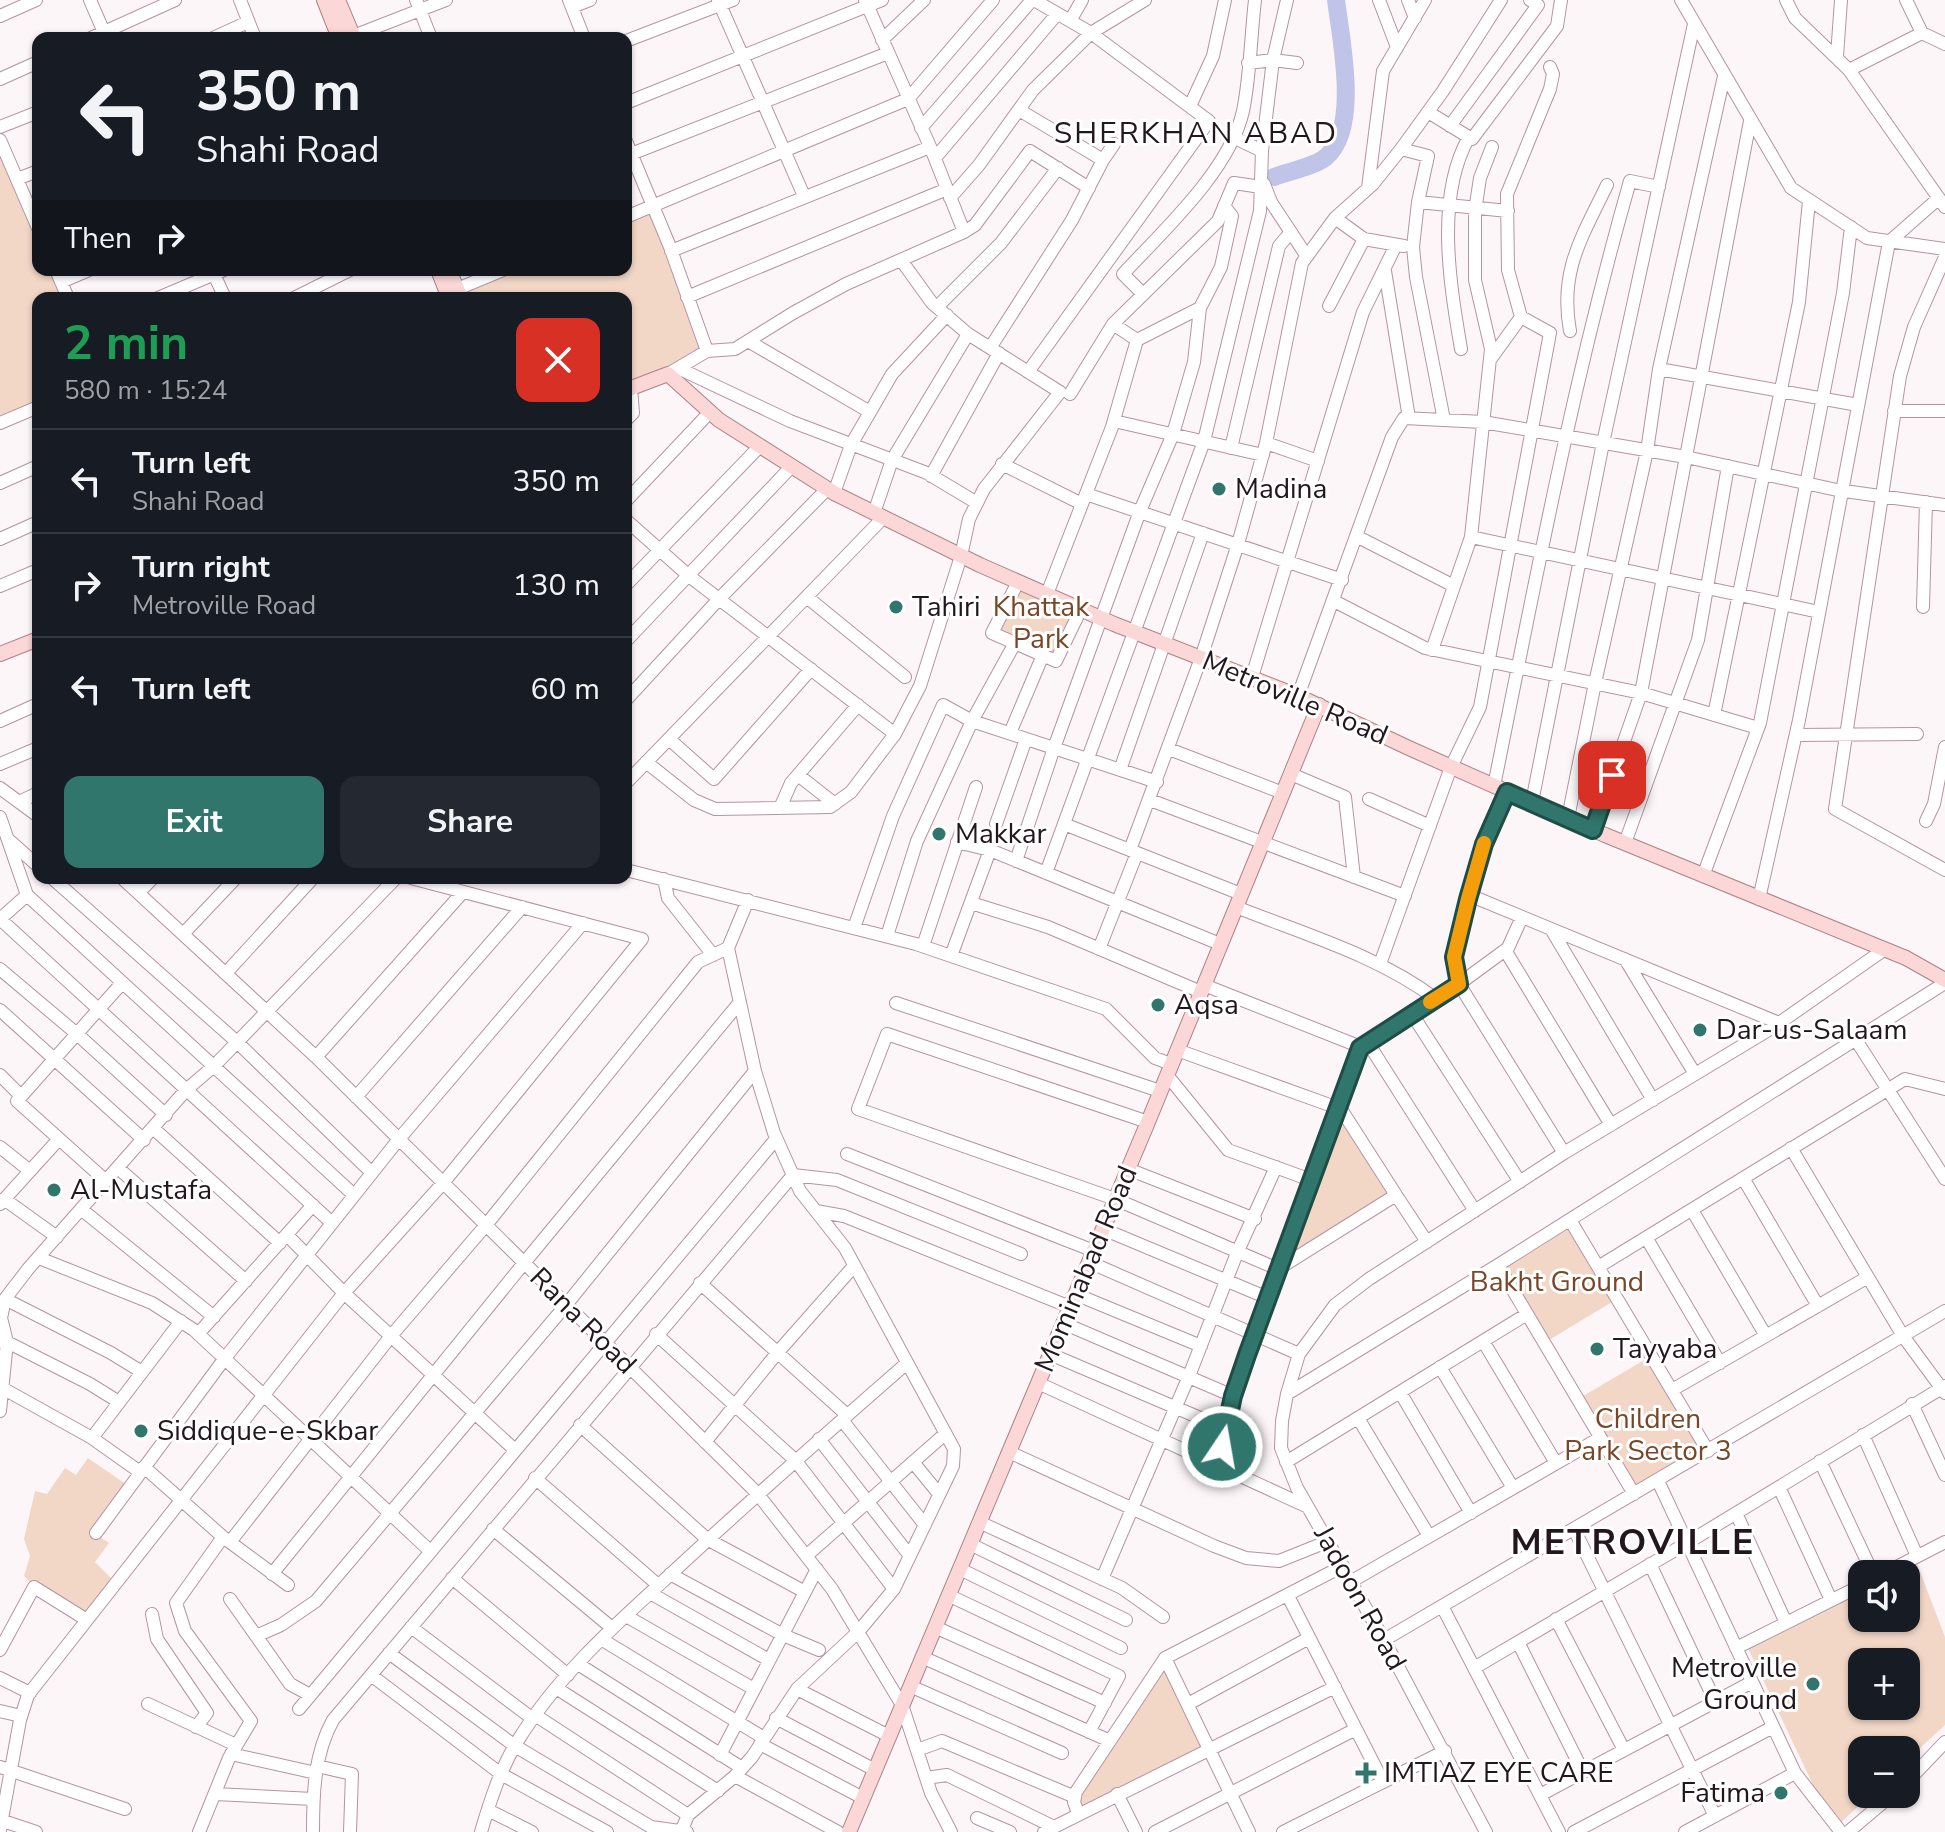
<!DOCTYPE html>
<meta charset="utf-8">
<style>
body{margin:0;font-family:"Nunito Sans",sans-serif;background:#242831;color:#f1f3f6;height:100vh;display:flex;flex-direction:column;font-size:30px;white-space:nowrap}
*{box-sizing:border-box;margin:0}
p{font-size:26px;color:#9ea1a6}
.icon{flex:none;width:44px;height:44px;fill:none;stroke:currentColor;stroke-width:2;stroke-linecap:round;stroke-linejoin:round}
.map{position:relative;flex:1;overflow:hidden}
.details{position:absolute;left:32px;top:292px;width:600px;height:592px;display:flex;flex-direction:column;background:#171b24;border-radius:16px;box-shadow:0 2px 6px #0004}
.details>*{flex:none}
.top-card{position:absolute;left:32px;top:32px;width:600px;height:244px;border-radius:16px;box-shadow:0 2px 6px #0004;background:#171b24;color:#f1f3f6;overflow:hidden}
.buttons{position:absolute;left:1848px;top:1560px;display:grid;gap:16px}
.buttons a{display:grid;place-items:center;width:72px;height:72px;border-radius:16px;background:#171b24;box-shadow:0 2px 6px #0004;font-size:40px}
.pin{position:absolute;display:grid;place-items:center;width:68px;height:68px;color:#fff;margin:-34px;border-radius:16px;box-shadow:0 4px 12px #0006}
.me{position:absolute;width:88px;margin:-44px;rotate:12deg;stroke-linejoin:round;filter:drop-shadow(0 0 6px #0008)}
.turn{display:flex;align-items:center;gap:28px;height:168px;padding:0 32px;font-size:36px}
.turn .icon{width:104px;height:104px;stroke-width:2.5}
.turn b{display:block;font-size:56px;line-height:68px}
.then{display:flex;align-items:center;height:76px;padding:0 32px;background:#0003;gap:16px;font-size:30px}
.round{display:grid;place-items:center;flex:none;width:84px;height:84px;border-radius:16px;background:#242831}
.head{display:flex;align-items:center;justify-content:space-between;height:136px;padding:0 32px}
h1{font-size:48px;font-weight:700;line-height:60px;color:#1e9e55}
.cta{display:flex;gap:16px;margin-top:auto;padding:16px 32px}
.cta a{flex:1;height:92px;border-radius:16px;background:#30766c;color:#fff;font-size:32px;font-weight:700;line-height:92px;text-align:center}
.cta a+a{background:#242831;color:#f1f3f6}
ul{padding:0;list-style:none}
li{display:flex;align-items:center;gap:24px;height:104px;padding:0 32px;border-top:2px solid #363941}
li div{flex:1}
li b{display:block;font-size:30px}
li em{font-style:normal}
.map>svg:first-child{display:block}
.green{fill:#f2d7c7;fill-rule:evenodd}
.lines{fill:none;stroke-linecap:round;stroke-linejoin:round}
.river{stroke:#c0c4e9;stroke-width:18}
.minor-casing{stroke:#b593a4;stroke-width:14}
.major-casing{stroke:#ad8284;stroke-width:16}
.minor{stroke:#fff;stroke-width:12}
.major{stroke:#fbd7d7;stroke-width:14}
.route-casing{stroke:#1f4d46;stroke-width:20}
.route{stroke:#30766c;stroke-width:14}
.slow{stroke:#f59e0b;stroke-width:14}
.poi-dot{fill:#30766c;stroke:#fff;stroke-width:3}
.labels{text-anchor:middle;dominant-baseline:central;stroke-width:6;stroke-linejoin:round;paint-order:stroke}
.poi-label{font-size:28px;fill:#23161d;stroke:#fff;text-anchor:start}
.park-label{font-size:28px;fill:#794727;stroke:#fff}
.street-label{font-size:28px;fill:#23161d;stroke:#fff}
.neighbourhood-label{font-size:30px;letter-spacing:2px;fill:#23161d;stroke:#fff}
.district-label{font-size:36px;font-weight:bold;letter-spacing:2px;fill:#23161d;stroke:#fff}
</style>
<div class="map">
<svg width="1945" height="1832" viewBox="0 0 1945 1832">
<rect width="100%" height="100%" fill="#fdf6f9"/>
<path class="green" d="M0,142L38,231V270H55L67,298H38V407L0,423Z
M652,207L704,351L626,389V298H450L502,270H626V218Z
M1018,582L1081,609L1056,661L992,633Z
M1338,1108L1396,1195L1278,1269Z
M1569,1220L1617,1299L1544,1343L1498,1265Z
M1651,1356L1708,1451L1634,1494L1578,1399Z
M88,1458L130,1487L96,1534L109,1543L95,1562L112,1579L88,1612H82L34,1586L24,1576L30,1556L24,1539L35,1491L47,1494L65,1468L76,1475Z
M1916,1561L1945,1637V1725L1906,1761V1750H1862V1794H1871L1834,1829L1746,1644L1862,1587V1618H1906V1574H1889ZM1862,1662H1906V1706H1862Z
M1165,1658L1209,1748L1078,1813L1076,1792Z"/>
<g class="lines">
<path class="river" d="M1274,177C1287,172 1316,166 1326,157C1360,128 1341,40 1336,0"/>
<defs>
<path id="minor" d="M90,0L106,37
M240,0L255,38
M416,0L431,38
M569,0L584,38
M718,0L804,196
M865,0L932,151L964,232
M1379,0L1397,47
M1408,0L1415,18
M1681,0L1791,188L1867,238L1945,249
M1786,0L1795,18L1849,70L1945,207
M1906,0L1922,33
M572,7L590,0
M0,16L36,0
M1070,21L1082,0
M91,38L175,0
M213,38L248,22
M348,38L446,0
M882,40L924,0
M626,41L733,0
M1837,56L1841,0
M1248,63L1273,60L1297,63
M1849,70L1922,33L1945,44
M0,79L38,62
M626,103L882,0
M1190,106L1213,56L1225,0
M1019,110L1103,160
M1428,112L1472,139L1557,26L1561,0
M1450,126L1538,5L1530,0
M0,127L38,112
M921,128L1032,0
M1233,137L1262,151
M0,140L38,228
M626,141L670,247L707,351
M1401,149L1428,156L1418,202L1413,247L1416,277L1444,420
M626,156L888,53
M935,158L1057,14
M17,179L38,171
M1264,184L1271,202L1306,255
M1368,188L1383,71L1425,0
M950,198L979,165L1033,90L1091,33L1145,0
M1418,202L1508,211
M626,217L908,99L993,0
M1335,218L1364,239L1404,246
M671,251L930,147
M1945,257L1914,327L1900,376L1835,809L1945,870
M56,270L68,298
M212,270L225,298
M1385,271L1409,418
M61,282L89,270
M450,292L503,270
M1143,294L1123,274C1163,231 1230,170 1243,111C1250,78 1251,34 1255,0
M687,297L947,189
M158,298L224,270
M294,298L350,270
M1329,306L1364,239
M937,307L1001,243L1058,168
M1570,331C1559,271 1582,237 1607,185
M1137,340L1200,308
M748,341L870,412
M990,348L1072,220L1103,160L1114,144
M1461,349C1450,284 1435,197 1469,137
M1490,360L1521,317L1508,270L1507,194L1550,89L1553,74L1550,67
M678,368L790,421L927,473L977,503
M1659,369L1858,405
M1028,372L1209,121L1091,33L1034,0
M668,374L707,351L735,349L793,313L846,284L964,232L975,225L1030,151L1089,188
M1070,394L1113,324L1218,221L1234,183L1261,187
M1894,411H1945
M626,420L633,413L631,388
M1114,421L1263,455
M0,423L38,407
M1266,443L1318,461
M1231,448L1279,246L1291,232
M1002,464L1082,504
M931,476L999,353
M0,483L38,466
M834,493L851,445L892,374L947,315
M1086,494L1342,580
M626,501L710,412
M874,513L892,460L968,334
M626,520L689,576L895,734
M1358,537L1454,586
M1471,537L1819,612
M0,539L38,522
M1018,582L992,633L1056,661L1081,609
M626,585L760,446
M0,586L38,570
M1047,594L1112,427L1137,340L1113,324
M808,598L905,677
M1334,601L1425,648L1641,693L1758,728
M1923,607L1926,502
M626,641L792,466
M1432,650L1471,537L1491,349L1475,280V211L1480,178L1492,147
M1252,677L1363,312L1396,245
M1298,696L1392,437L1404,418L1483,422L1686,457L1837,490L1945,505
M626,700L719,599L827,489
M1714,715L1799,302L1809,201
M0,721L38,704
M1010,733L1043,655
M1796,735L1917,734
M669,739L714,779L811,669
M1169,749L1283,793
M646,762L694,800L715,809L830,807L851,792L895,734L920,686L961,556L969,519L984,489L1060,392L968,334L932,303L901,260
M0,764L38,748
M1120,770L1203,533
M1291,774L1345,797L1354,877
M798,775L835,804
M626,783L883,518
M1494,786C1535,583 1573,380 1630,181L1659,187
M0,788L38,816
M1507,792L1484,844L1468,899L1454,957L1459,984L1564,1153
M1369,799L1430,826
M1150,800L1405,896
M19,802L38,793
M1532,802L1603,443L1694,24
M780,808L791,783L858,705
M0,817L27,895L354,1195
M1568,818L1595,683L1647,451L1659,369L1724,76
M1926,821L1934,804L1945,747
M996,824L1026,739
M1064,824L1241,894
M1593,830L1641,693L1750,121
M10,841L38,866
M957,842L990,850L1220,944
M1625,843L1698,640L1728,466
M1130,850L1201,658L1238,544L1266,443L1302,263L1335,218L1373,184L1401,149L1443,91L1501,0
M1016,861L1054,748L1140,511L1173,434L1194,362L1200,308L1221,267L1232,216L1224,206
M626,870L916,944L1106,1009L1155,1058L1171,1064
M1046,873L1204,441L1260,211L1262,151L1273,60L1287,0
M1703,876L1760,723L1843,293L1851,227
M52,878L237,1042L372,1173
M122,878L316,1057L757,1493L832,1589L902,1705L931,1793L951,1832
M664,879L668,898L713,955
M139,892L153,878
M1469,895L1779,1023
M1759,899L1799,720L1889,242L1939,198
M971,903L1048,927L1201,992
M1236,907C1304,934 1377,955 1436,999
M0,919L332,1223
M0,919L27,895
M854,928L893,816L943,705L972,721L1157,782
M1551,929L1653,1100
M183,934L236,878
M887,936L917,841L972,721L1015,643
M923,946L976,787
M1099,949L1137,853
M1505,950L1611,1125
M951,956L990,850
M1625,959L1695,1074
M1380,964L1451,767L1480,707L1550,333L1521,317
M0,969L77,1034L166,1115
M226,973L313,878
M1204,985L1361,1047
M896,1003L1160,1091
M0,1010L144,1140
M1412,1014L1520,1182
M1856,1040L1945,1179
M1368,1043L1475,1211
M1177,1050L1338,1108
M316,1057L463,892
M0,1075L21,1096
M1167,1075L1228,1150L1311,1180
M356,1097L522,907
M1148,1122L887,1034L858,1109L1115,1199L1278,1269L1396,1195L1339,1106
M154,1129L280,1243
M0,1147L30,1171
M1791,1148L1903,1336L1945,1393
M847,1154L1094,1251
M118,1168L246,1281
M1128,1169L1255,1219
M1743,1178L1818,1306
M106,1181L17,1101L122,983
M1396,1195L1427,1242
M4,1199L57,1237
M0,1204L59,1139
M81,1209L214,1317
M1692,1210L1766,1336
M816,1211L844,1216L1070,1307
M1570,1220L1708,1451
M1103,1229L1268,1298
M287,1235L344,1293L515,1450
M1647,1239L1720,1363
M39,1258L152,1303L194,1330L430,1551
M1089,1262L1299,1354
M1498,1265L1634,1494
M1598,1267L1905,1079L1945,1089
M700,1283L847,1415
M1075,1294L1201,1346
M5,1299L111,1353L142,1372
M1063,1323L1233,1396
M198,1334L313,1205
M656,1334L795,1460L894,1589
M1483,1341L1556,1463
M2,1342H7L90,1384L119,1402
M1050,1354L1226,1429
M1440,1367L1513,1488
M1038,1383L1308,1507
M4,1389L92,1438L140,1472
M1672,1390L1868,1277
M1400,1392L1471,1513
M1287,1394L1498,1265L1945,983
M1912,1404L1945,1475
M0,1411L7,1342L1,1318L5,1299L28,1269L186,1090L214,1066L396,878
M1358,1418L1429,1536
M842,1420L925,1525
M580,1425L707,1539L805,1592
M1863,1435L1917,1556
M92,1438L181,1321
M819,1439L910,1556
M705,1442L778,1352L854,1266
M1009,1452L1214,1546L1246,1558L1279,1561L1329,1541
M1820,1461L1873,1574
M913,1462L939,1494
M1286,1462L1527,1314
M1218,1465L1233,1396L1360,1048L1459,984L1508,948L1522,917
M144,1467L223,1537
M535,1478L658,1585
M1658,1481L1795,1773L1841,1832
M1779,1487L1831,1600
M1736,1513L1786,1623
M979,1522L1122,1588L1163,1617
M493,1529L612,1628
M1574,1529L1715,1816
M96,1533L225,1358L399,1139L583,923
M230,1542L391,1336L486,1225L698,962L728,948L748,900
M970,1544L1126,1620
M806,1556L945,1434
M1650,1564L1715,1701
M960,1569L1121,1648
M272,1574L524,1263L740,1002
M670,1574L783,1635L819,1650
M1883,1574L1945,1542
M452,1578L568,1675
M1102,1579L1189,1376L1237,1253L1276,1167
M1352,1581L1600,1438
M650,1593L769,1660
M948,1595L1119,1676L1089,1732
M1288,1596L1383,1782
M230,1599L290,1684L310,1695
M1442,1606L1559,1832
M152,1614L157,1639L207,1713L196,1727
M626,1616L754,1689
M1556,1619L1624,1750
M411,1627L533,1719
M935,1627L1105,1703
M256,1636L281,1625L316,1601L566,1305L755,1071
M601,1639L764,1738
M1384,1640L1945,1311
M1518,1642L1583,1772
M1736,1648L1862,1585
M0,1650L34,1587L87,1620
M389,1653L515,1746L651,1827L687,1832
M922,1657L1110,1741
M1165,1658L1249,1832
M578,1664L742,1768
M1474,1668L1687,1543L1945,1386
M371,1675L501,1774L607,1832
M0,1678L30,1693
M910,1686L1062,1753
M556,1688L718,1791
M797,1689L889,1736
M148,1704L236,1745
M1188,1704L1309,1638
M299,1709L776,1139
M0,1711L21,1716
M535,1715L688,1815
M776,1718L875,1770
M760,1744L863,1798
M917,1750L942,1741L1075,1797
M231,1754L316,1773
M720,1755L817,1569
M317,1766L352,1774L350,1832
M0,1767L125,1809
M735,1776L838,1832
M926,1778L947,1775L1054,1827
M1906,1783L1945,1742
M215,1794L313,1799
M1117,1794L1136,1832
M1540,1795L1752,1682
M488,1810L532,1832
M1078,1813L1074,1802L1076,1792L1165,1658L1343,1566
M977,1818L1010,1832
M0,1820L36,1832
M0,1830L20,1720L28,1695L344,1293L443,1183L642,939L411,878
M199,1832L229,1758L251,1721L185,1631L176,1603L223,1537L288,1585
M313,1832C313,1794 314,1754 333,1720L793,1175L837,1180L1021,1254
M481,1832C490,1801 500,1770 517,1742C557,1676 615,1625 672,1573C749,1501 828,1432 907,1363
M681,1832L688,1815L735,1776L752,1757L797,1689L858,1632L894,1589L953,1466L954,1449L845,1248L800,1191L774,1133L755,1071L728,948
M1044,1832L1335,1687
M1155,1832L1356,1729
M1283,1832L1445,1751
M1486,1832L1384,1640L1297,1488L1281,1448L1282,1421L1287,1394L1299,1354L1335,1305L1369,1279L1564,1153L1775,1026L1885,949
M1574,1832L1773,1727
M1685,1832L1795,1773
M1848,1832L1893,1794"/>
<path id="major" d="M324,0L339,38
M338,0L354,38
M438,270L449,298
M449,270L461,298
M626,390L668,374L719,420L834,493L980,565L1114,624L1298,696L1411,749L1605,835L1906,958L1945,980
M0,654L38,639
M849,1832L1148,1122L1319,705"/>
</defs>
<use href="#minor" class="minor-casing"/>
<use href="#major" class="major-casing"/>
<use href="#minor" class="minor"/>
<use href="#major" class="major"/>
</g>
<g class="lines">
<defs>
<path id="route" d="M1222,1447L1233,1396L1247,1355L1360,1048L1459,984L1454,957L1468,899L1484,844L1507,792L1593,830L1612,775"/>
</defs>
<use href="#route" class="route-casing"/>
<use href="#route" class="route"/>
<path class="slow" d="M1430,1002L1459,984L1454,957L1468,899L1484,843"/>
</g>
<g class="poi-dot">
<circle cx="1219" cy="489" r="8"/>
<circle cx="896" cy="607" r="8"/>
<circle cx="939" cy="834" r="8"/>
<circle cx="1158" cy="1005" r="8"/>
<circle cx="1700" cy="1030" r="8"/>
<circle cx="54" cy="1190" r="8"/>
<circle cx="1597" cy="1349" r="8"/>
<circle cx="141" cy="1431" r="8"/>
<circle cx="1813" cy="1684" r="8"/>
<path d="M1362 1761h8v8h8v8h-8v8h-8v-8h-8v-8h8z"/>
<circle cx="1781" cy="1793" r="8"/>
</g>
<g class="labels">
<g class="poi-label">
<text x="1235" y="489">Madina</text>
<text x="912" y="607">Tahiri</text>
<text x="955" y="834">Makkar</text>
<text x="1174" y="1005">Aqsa</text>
<text x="1716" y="1030">Dar-us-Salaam</text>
<text x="70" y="1190">Al-Mustafa</text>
<text x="1613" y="1349">Tayyaba</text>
<text x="157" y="1431">Siddique-e-Skbar</text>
<text x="1797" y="1668" text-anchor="end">Metroville<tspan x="1797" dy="32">Ground</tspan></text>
<text x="1384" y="1773">IMTIAZ EYE CARE</text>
<text x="1765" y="1793" text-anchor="end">Fatima</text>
</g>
<g class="park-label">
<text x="1041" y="607">Khattak<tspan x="1041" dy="32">Park</tspan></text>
<text x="1557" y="1282">Bakht Ground</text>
<text x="1648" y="1419">Children<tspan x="1648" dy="32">Park Sector 3</tspan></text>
</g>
<g class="street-label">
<text transform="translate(1295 698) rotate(23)">Metroville Road</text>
<text transform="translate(1086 1269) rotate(-67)">Mominabad Road</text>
<text transform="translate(583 1321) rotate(45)">Rana Road</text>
<text transform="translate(1360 1598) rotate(61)">Jadoon Road</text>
</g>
<g class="neighbourhood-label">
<text x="1196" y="133">SHERKHAN ABAD</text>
</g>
<g class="district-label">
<text x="1633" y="1542">METROVILLE</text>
</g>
</g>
</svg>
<div class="buttons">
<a><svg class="icon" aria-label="sound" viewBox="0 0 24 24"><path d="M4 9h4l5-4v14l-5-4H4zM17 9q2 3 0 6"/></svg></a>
<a>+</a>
<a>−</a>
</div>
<div class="pin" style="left:1612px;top:775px;background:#d93025"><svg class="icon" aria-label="arrive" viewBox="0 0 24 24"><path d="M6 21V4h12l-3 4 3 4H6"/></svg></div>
<svg class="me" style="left:1222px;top:1447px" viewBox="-20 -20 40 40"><circle r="17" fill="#30766c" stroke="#fff" stroke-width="3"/><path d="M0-11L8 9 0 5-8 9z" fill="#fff"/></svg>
<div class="top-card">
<div class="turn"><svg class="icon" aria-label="left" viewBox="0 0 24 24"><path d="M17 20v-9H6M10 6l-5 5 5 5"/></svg><div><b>350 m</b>Shahi Road</div></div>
<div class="then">Then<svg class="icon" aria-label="right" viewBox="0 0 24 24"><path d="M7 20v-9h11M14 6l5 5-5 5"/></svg></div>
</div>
<section class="details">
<div class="head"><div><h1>2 min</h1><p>580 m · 15:24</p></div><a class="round" style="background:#d93025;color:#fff"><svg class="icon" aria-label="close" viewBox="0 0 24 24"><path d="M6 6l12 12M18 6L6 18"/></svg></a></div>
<ul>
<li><svg class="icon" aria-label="left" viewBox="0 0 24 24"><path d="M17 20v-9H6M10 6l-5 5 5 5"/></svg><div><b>Turn left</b><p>Shahi Road</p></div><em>350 m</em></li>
<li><svg class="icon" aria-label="right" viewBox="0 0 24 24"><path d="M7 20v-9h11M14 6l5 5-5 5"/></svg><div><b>Turn right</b><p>Metroville Road</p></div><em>130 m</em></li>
<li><svg class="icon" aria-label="left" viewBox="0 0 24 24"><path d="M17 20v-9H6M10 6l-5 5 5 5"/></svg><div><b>Turn left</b></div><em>60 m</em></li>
</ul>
<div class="cta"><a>Exit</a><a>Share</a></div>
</section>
</div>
